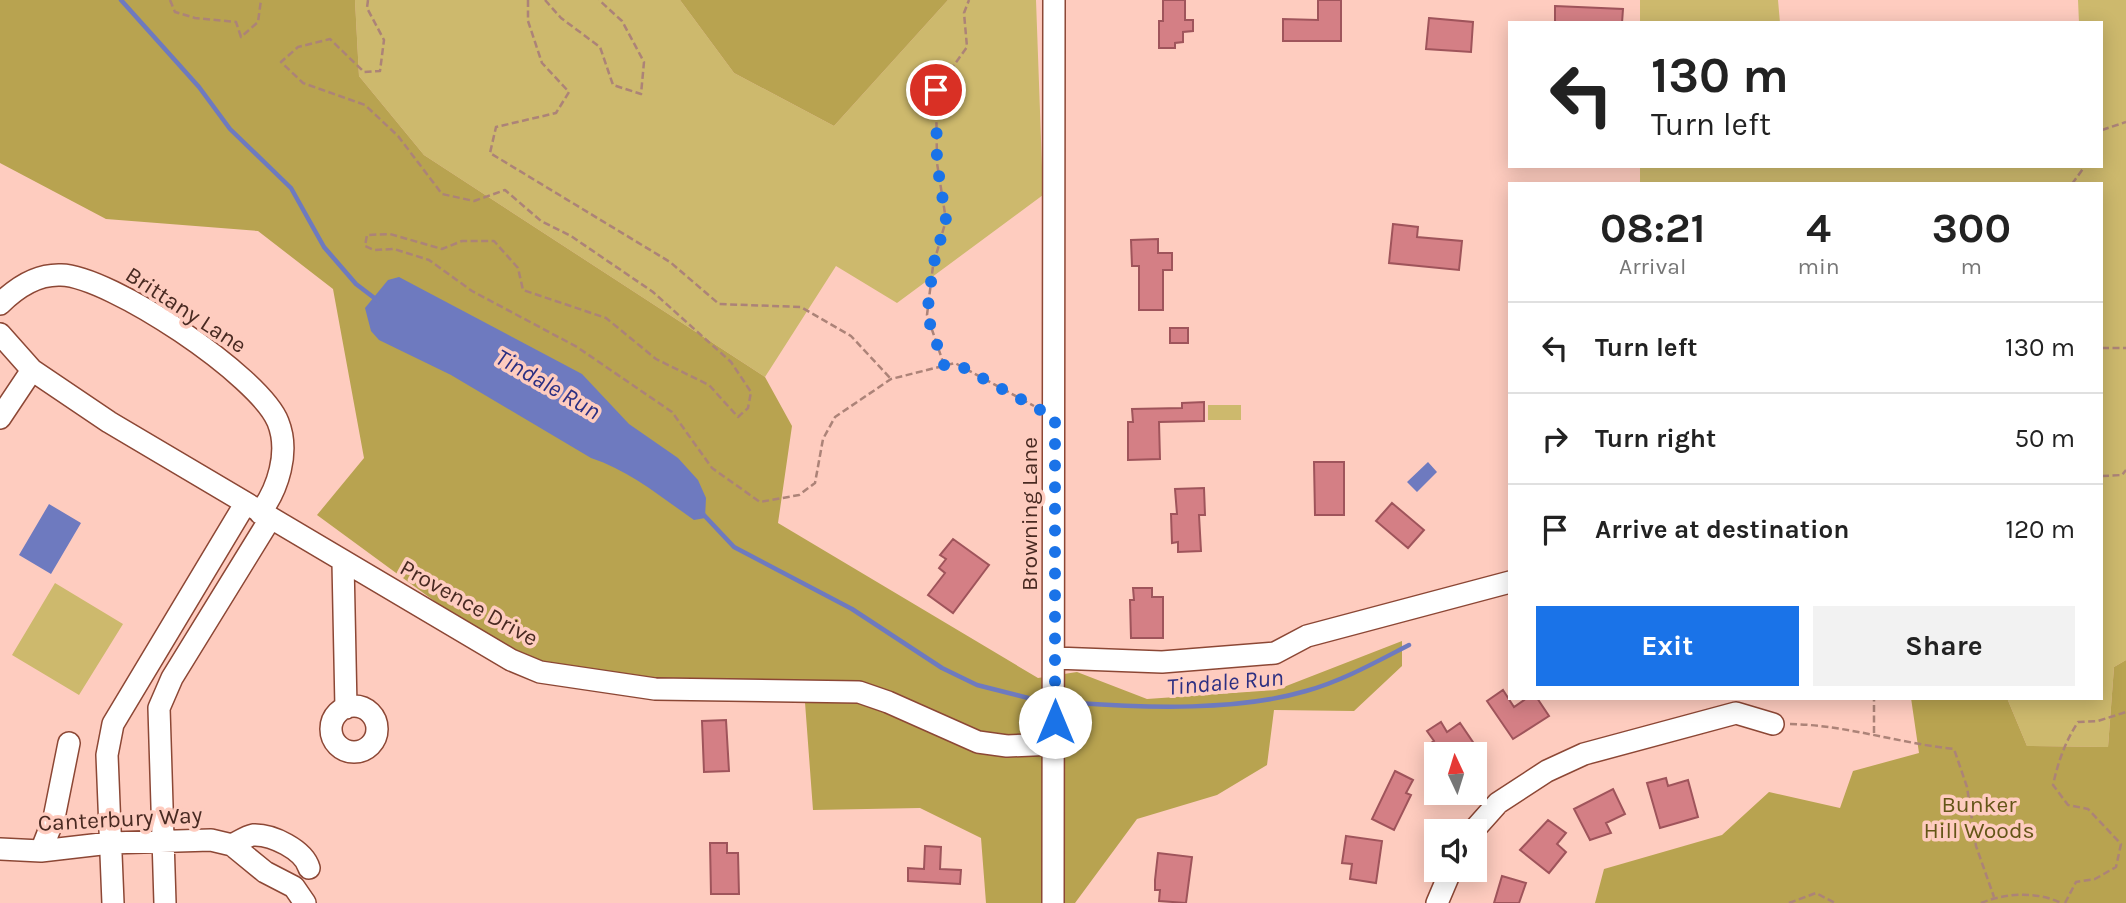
<!DOCTYPE html>
<style>
body{margin:0;font-family:Karla,sans-serif;background:#f2f2f2;color:#222;height:100vh;display:flex;flex-direction:column;font-size:26px;white-space:nowrap}
*{box-sizing:border-box;margin:0}
p{font-size:23px;color:#767676}
.icon{flex:none;width:38px;height:38px;fill:none;stroke:currentColor;stroke-width:2;stroke-linecap:round;stroke-linejoin:round}
.map{position:relative;flex:1;overflow:hidden}
.details{position:absolute;left:1508px;top:182px;width:595px;height:518px;display:flex;flex-direction:column;background:#fff;border-radius:0px;box-shadow:0 4px 18px #0003}
.details>*{flex:none}
.guide{position:absolute;left:1508px;top:21px;width:595px;height:147px;border-radius:0px;box-shadow:0 4px 18px #0003;background:#fff;color:#222;overflow:hidden}
.needle{width:46px;rotate:356deg}
.fabs{position:absolute;left:1424px;top:742px;display:grid;gap:14px}
.fabs a{display:grid;place-items:center;width:63px;height:63px;border-radius:0px;background:#fff;box-shadow:0 4px 18px #0003;font-size:35px}
.pin{position:absolute;display:grid;place-items:center;width:60px;height:60px;color:#fff;margin:-30px;border:4px solid #fff;border-radius:50%;box-shadow:0 2px 7px #0007}
.me{position:absolute;width:77px;margin:-38px;rotate:0deg;stroke-linejoin:round;filter:drop-shadow(0 0 5px #0008)}
.turn{display:flex;align-items:center;gap:24px;height:147px;padding:0 28px;font-size:32px}
.turn .icon{width:91px;height:91px;stroke-width:2.5}
.turn b{display:block;font-size:49px;line-height:60px}
.eta{display:flex;justify-content:space-evenly;align-items:center;height:119px;text-align:center}
.eta b{font-size:42px;font-weight:700;line-height:49px}
.button{display:flex;gap:14px;margin-top:auto;padding:14px 28px}
.button a{flex:1;height:80px;border-radius:0px;background:#1a73e8;color:#fff;font-size:28px;font-weight:700;line-height:80px;text-align:center}
.button a+a{background:#f2f2f2;color:#222}
ul{padding:0;list-style:none}
li{display:flex;align-items:center;gap:21px;height:91px;padding:0 28px;border-top:2px solid #e0e0e0}
li div{flex:1}
li b{display:block;font-size:26px}
li em{font-style:normal}
.map>svg:first-child{display:block}
.green{fill:#cdb96d}
.forest{fill:#b8a350}
.water{fill:#6e7abf}
.lines{fill:none;stroke-linecap:round;stroke-linejoin:round}
.stream{stroke:#6e7abf;stroke-width:4.5}
.building{fill:#d47f85;stroke:#9f545b;stroke-width:2}
.minor-casing{stroke:#8c4735;stroke-width:24}
.path{stroke:#ac8378;stroke-width:2.5;stroke-dasharray:7 3.5;stroke-linecap:butt}
.minor{stroke:#fff;stroke-width:21}
.route{stroke:#1a73e8;stroke-width:12;stroke-dasharray:0 21.6}
.labels{text-anchor:middle;dominant-baseline:central;stroke-width:7;stroke-linejoin:round;paint-order:stroke}
.street-label{font-size:23px;fill:#492a22;stroke:#feccbf}
.park-label{font-size:23px;fill:#645617;stroke:#feccbf}
.water-label{font-size:24px;font-style:italic;fill:#2c2f82;stroke:#feccbf}
</style>
<div class="map">
<svg width="2126" height="903" viewBox="0 0 2126 903">
<rect width="100%" height="100%" fill="#feccbf"/>
<path class="green" d="M355,0H680L734,73L834,126L948,0H1036L1043,195L897,303L836,266L765,377L424,155L359,76Z
M1640,0H1778L1780,23H1640Z
M2078,0H2126V660L2114,667L2108,747L2027,746L2007,698H2102V184H1640V166H2102V23H2079Z
M1208,405H1241V420H1208Z
M55,583L123,624L79,695L12,655Z"/>
<path class="forest" d="M0,0H355L359,76L424,155L765,377L792,426L778,523L1038,678L1077,672L1147,699L1276,690L1402,641V666L1354,711L1274,710L1267,765L1217,795L1137,819L1075,903H986L981,838L920,808L813,810L804,689L531,672L317,515L364,458L333,289L258,231L106,219L0,163Z
M680,0H948L834,126L734,73Z
M2126,660V903H1595L1604,869L1722,835L1769,792L1840,808L1853,771L1919,753L1911,698H2007L2027,746L2108,747L2114,667Z"/>
<path class="water" d="M399,277L582,374L629,424L678,458L698,480L706,498L705,518L694,520C661,497 630,471 591,458L451,375L379,340L371,331L365,308L388,280Z
M1428,462L1437,472L1417,492L1407,482Z
M49,504L81,523L51,574L19,555Z"/>
<g class="lines">
<path class="stream" d="M121,0L199,87L230,129L291,188L324,247L356,284L377,300
M702,513L734,547L852,609L942,668L977,685L1036,700
M1076,703C1147,708 1238,711 1306,691C1342,681 1376,662 1409,645"/>
</g>
<path class="building" d="M1163,0H1185V20H1193V31L1183,32V42L1175,43V48H1159V21H1163Z
M1318,0H1341V41H1283V19L1318,20Z
M1555,6L1623,9L1622,23H1555Z
M1429,18L1473,22L1471,52L1426,49Z
M1393,224L1418,227L1417,237L1462,241L1459,270L1389,263Z
M1158,239V253H1172V270H1163V310H1139V266H1132L1131,240Z
M1170,328H1188V343H1170Z
M1204,402V421L1159,422L1160,459L1128,460V422H1133L1132,409L1182,408V403Z
M1314,462H1344V515H1315Z
M1204,488L1205,515H1199L1201,551L1178,552V542L1172,543L1171,514H1177L1175,489Z
M1392,503L1424,530L1408,548L1376,521Z
M953,539L989,565L953,613L928,595L945,573L939,568L946,559L940,555Z
M1133,588H1152V597H1163V638H1131L1130,600H1134Z
M1503,690L1514,707L1527,698H1537L1549,716L1513,739L1487,701Z
M726,720L729,771L704,772L702,721Z
M1441,722L1447,732L1460,723L1481,754H1432L1426,746L1434,741L1427,731Z
M1395,771L1413,780L1406,793L1411,795L1394,830L1372,819Z
M1666,778L1668,786L1688,780L1698,817L1660,828L1647,783Z
M1613,789L1625,814L1606,823L1611,833L1590,840L1574,809Z
M1548,820L1566,833L1557,844L1566,852L1549,873L1520,850Z
M1346,836L1382,841L1376,883L1350,879L1352,864L1342,863Z
M710,843H727V853H738L739,894H711Z
M925,846L941,847L940,869L961,870L960,884L908,881V868L924,869Z
M1158,853L1192,857L1186,903L1159,901L1160,890H1155V880Z
M1502,876L1526,883L1519,903H1494Z"/>
<g class="lines">
<defs>
<path id="minor" d="M0,304C16,288 37,274 61,275C110,276 260,376 278,422C290,452 278,489 260,513
M0,334L32,370L109,422L511,660L540,672L655,689L859,692L888,702L978,742L1007,746L1055,744
M0,418L32,370
M343,562L346,708
M1055,658L1162,662L1275,653L1307,636L1510,582
M331 729a23 23 0 1 1 46 0a23 23 0 1 1-46 0Z
M1473,831L1498,803L1547,771L1584,754L1736,713L1773,724
M232,845C238,842 247,836 253,835C272,834 304,850 309,868
M0,849L41,851L110,843L211,840L232,845L265,872L294,887L305,903
M41,851L54,818L69,743
M113,903L107,755L113,724L245,504
M165,903L159,708L172,678L270,519
M1053,903L1054,0
M1437,903L1451,870"/>
</defs>
<use href="#minor" class="minor-casing"/>
<path class="path" d="M170,0L175,12L195,18L236,22L241,37L258,22L261,0
M368,0L367,8L384,40L380,71L364,72L330,39L298,47L281,62L303,83L365,105L398,136L442,194L474,201L505,190L541,221L571,236L653,292L731,362L751,392L748,408L738,417L709,385L656,359L606,318L523,290L518,268L494,241H462L442,249L390,234L367,235L365,246L374,250L394,249L429,260L472,291L577,347L672,412L712,468L760,502L799,495L815,483L823,439L835,417L891,379L955,363L1034,406
M528,0V21L542,63L569,92L556,113L496,127L490,153L670,262L719,304L801,307L851,336L891,379
M545,0L561,18L600,47L613,85L641,94L644,62L622,21L599,0
M2102,130L2126,122
M2072,184L2085,166
M2102,348H2126
M944,365L927,315L933,266L946,220L937,163L936,90L967,47L964,13L969,0
M2102,476L2122,475L2126,470
M1790,724C1846,725 1898,743 1954,749L1967,787L1976,846L1994,897
M1874,733V698
M1789,903L1816,893L1835,903
M1981,903C2006,893 2036,891 2061,903
M2065,903L2076,882L2095,879L2116,867L2121,844L2088,809L2068,805L2053,785C2058,762 2065,742 2078,722L2098,721L2126,712"/>
<use href="#minor" class="minor"/>
</g>
<g class="lines">
<path class="route" d="M936,90L937,163L946,220L933,266L927,315L944,365L955,363L1055,418V722"/>
</g>
<g class="labels">
<g class="street-label">
<text transform="translate(186 310) rotate(33)">Brittany Lane</text>
<text transform="translate(1029 514) rotate(-90)">Browning Lane</text>
<text transform="translate(469 603) rotate(29)">Provence Drive</text>
<text transform="translate(120 819) rotate(-3)">Canterbury Way</text>
</g>
<g class="park-label">
<text x="1979" y="804">Bunker<tspan x="1979" dy="26">Hill Woods</tspan></text>
</g>
<g class="water-label">
<text transform="translate(548 384) rotate(30)">Tindale Run</text>
<text transform="translate(1225 682) rotate(-5)">Tindale Run</text>
</g>
</g>
</svg>
<div class="fabs">
<a><svg class="needle" viewBox="-14 -14 28 28"><path d="M0-13l5 13h-10z" fill="#e53935"/><path d="M0 13l5-13h-10z" fill="#767676"/></svg></a>
<a><svg class="icon" aria-label="sound" viewBox="0 0 24 24"><path d="M4 9h4l5-4v14l-5-4H4zM17 9q2 3 0 6"/></svg></a>
</div>
<div class="pin" style="left:936px;top:90px;background:#d93025"><svg class="icon" aria-label="arrive" viewBox="0 0 24 24"><path d="M6 21V4h12l-3 4 3 4H6"/></svg></div>
<svg class="me" style="left:1055px;top:722px" viewBox="-20 -20 40 40"><circle r="19" fill="#fff"/><path d="M0-13L10 11 0 6-10 11z" fill="#1a73e8"/></svg>
<div class="guide">
<div class="turn"><svg class="icon" aria-label="left" viewBox="0 0 24 24"><path d="M17 20v-9H6M10 6l-5 5 5 5"/></svg><div><b>130 m</b>Turn left</div></div>
</div>
<section class="details">
<div class="eta">
<div><b>08:21</b><p>Arrival</p></div>
<div><b>4</b><p>min</p></div>
<div><b>300</b><p>m</p></div>
</div>
<ul>
<li><svg class="icon" aria-label="left" viewBox="0 0 24 24"><path d="M17 20v-9H6M10 6l-5 5 5 5"/></svg><div><b>Turn left</b></div><em>130 m</em></li>
<li><svg class="icon" aria-label="right" viewBox="0 0 24 24"><path d="M7 20v-9h11M14 6l5 5-5 5"/></svg><div><b>Turn right</b></div><em>50 m</em></li>
<li><svg class="icon" aria-label="arrive" viewBox="0 0 24 24"><path d="M6 21V4h12l-3 4 3 4H6"/></svg><div><b>Arrive at destination</b></div><em>120 m</em></li>
</ul>
<div class="button"><a>Exit</a><a>Share</a></div>
</section>
</div>
